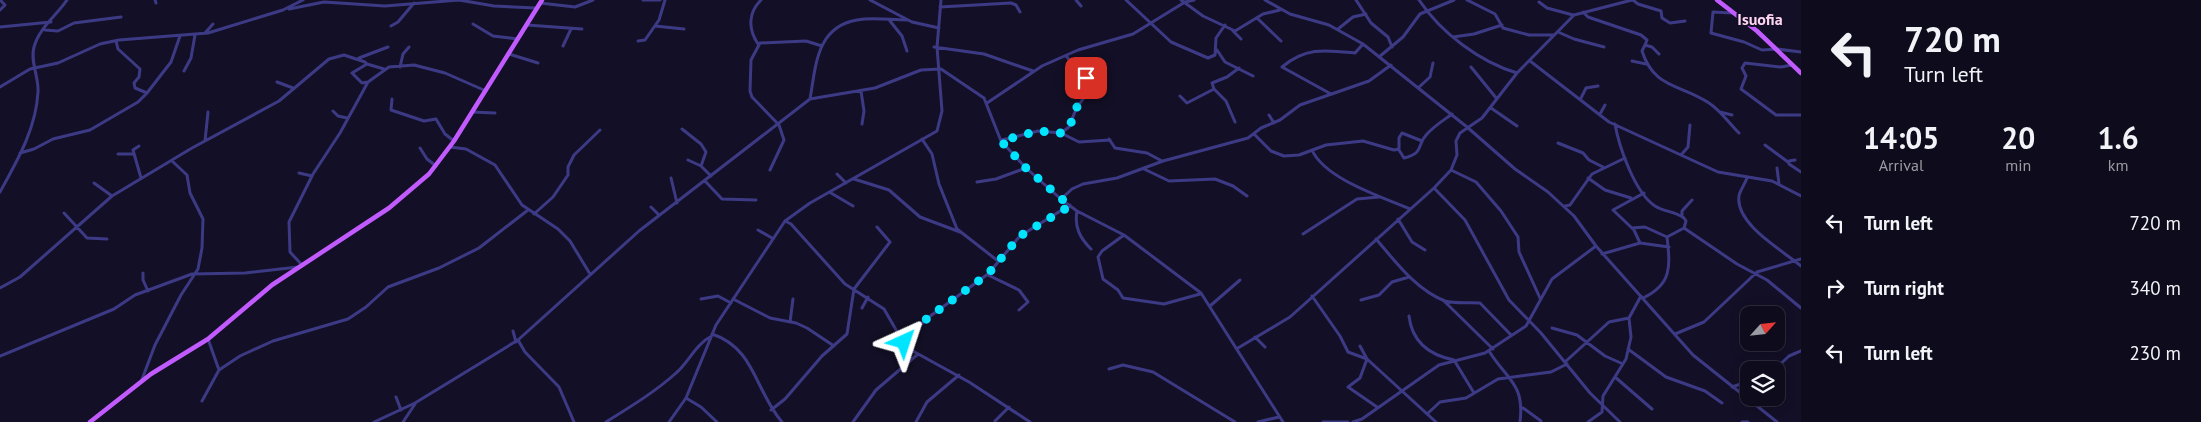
<!DOCTYPE html>
<style>
body{margin:0;font-family:"PT Sans",sans-serif;background:#1c1929;color:#f1f3f6;height:100vh;display:flex;flex-direction:column;font-size:19px;white-space:nowrap}
*{box-sizing:border-box;margin:0}
p{font-size:16px;color:#9b9ba3}
.icon{flex:none;width:28px;height:28px;fill:none;stroke:currentColor;stroke-width:2;stroke-linecap:round;stroke-linejoin:round}
.map{position:relative;flex:1;overflow:hidden}
.drawer{display:flex;flex-direction:column;background:#0e0b1c;width:400px}
.drawer>*{flex:none}
.hud{background:#0e0b1c;color:#f1f3f6;overflow:hidden}
.needle{width:32px;rotate:63deg}
.controls{position:absolute;left:1740px;top:306px;display:grid;gap:10px}
.controls a{display:grid;place-items:center;width:45px;height:45px;border-radius:10px;background:#0e0b1c;box-shadow:0 2px 12px #0003,0 0 0 1px #2e2b3b;font-size:25px}
.pin{position:absolute;display:grid;place-items:center;width:42px;height:42px;color:#fff;margin:-21px;border-radius:10px;box-shadow:0 2px 8px #0006}
.me{position:absolute;width:55px;margin:-28px;rotate:42deg;stroke-linejoin:round;filter:drop-shadow(0 0 4px #0008)}
.turn{display:flex;align-items:center;gap:18px;height:105px;padding:0 20px;font-size:22px}
.turn .icon{width:65px;height:65px;stroke-width:2.5}
.turn b{display:block;font-size:35px;line-height:42px}
.eta{display:flex;justify-content:space-evenly;align-items:center;height:85px;text-align:center}
.eta b{font-size:30px;font-weight:600;line-height:35px}
ul{padding:0;list-style:none}
li{display:flex;align-items:center;gap:15px;height:65px;padding:0 20px}
li div{flex:1}
li b{display:block;font-size:19px}
li em{font-style:normal}
main{display:flex;flex:1;min-height:0}
.map>svg:first-child{display:block}
.lines{fill:none;stroke-linecap:round;stroke-linejoin:round}
.minor{stroke:#3d3a85;stroke-width:3}
.major{stroke:#c25bff;stroke-width:4.5}
.route{stroke:#00e5ff;stroke-width:9;stroke-dasharray:0 16.2}
.labels{text-anchor:middle;dominant-baseline:central;stroke-width:4;stroke-linejoin:round;paint-order:stroke}
.quarter-label{font-size:16px;font-weight:bold;fill:#ffd6f0;stroke:#130f26}
</style>
<main>
<div class="map">
<svg width="1801" height="422" viewBox="0 0 1801 422">
<rect width="100%" height="100%" fill="#130f26"/>
<g class="lines">
<path class="minor" d="M0,0L5,5L0,10
M155,0L156,3
M643,0H660
M870,0L912,22L939,28
M1076,0L1081,6
M1126,0L1171,42L1208,58L1215,55L1216,38L1225,25
M1181,0L1203,16L1235,31L1263,14L1280,10
M1265,0L1290,14L1329,25L1363,44L1467,127L1515,169L1548,192L1574,216L1596,246L1693,355L1777,422
M1356,0L1371,23L1388,37L1392,47
M1419,0C1441,33 1480,62 1517,73
M1467,0L1495,14L1503,28L1529,35H1554
M1633,0L1638,4L1661,11L1662,18L1670,23L1685,21
M1539,2L1547,8L1573,15
M540,3L575,7L593,0
M940,7L1011,3L1016,5L1020,12
M289,9L324,2L385,6L459,0L494,6L536,8
M1583,12L1588,17L1641,35L1647,40L1645,45L1652,47L1659,54
M1732,13L1713,12L1711,33L1744,42L1762,50L1777,49L1801,52
M1257,18L1281,41
M890,21L902,36L907,51
M473,24L493,36L518,39
M527,25L582,29
M391,26L398,22L414,3
M655,26L684,29
M0,27L51,22
M1338,29L1353,17L1366,14
M45,30L58,31L74,23L121,17
M1233,31L1241,39
M1558,32L1574,39L1604,47
M205,33L213,24
M1453,37L1474,34L1502,25
M638,41L645,40L659,20L665,0
M758,44C748,29 748,13 761,0
M1645,45L1642,51C1654,89 1681,84 1709,103C1720,110 1730,124 1739,133
M563,46L571,29
M934,47L984,54L1033,71
M1217,50L1225,62L1253,76
M509,54L538,63
M1379,57L1403,37L1420,14L1454,0
M359,58L388,47
M1530,61L1609,122L1718,172L1772,181L1801,196
M1632,61L1646,64
M367,64L384,69
M1792,65L1781,67L1745,63L1742,68L1746,76L1741,89L1776,115H1801
M400,67L403,54L409,47
M1471,67L1497,99
M184,71L191,58L195,35
M277,82L293,88
M0,87L30,69L58,63L100,44L119,40L208,33L283,10L303,0
M1418,88L1430,77L1433,63
M861,91L864,111L862,124
M147,93L171,62L180,36
M1331,94L1282,67C1306,47 1325,50 1355,53L1363,44
M1180,96L1187,103L1214,89
M1581,98L1586,88L1598,86
M392,99L391,110L424,121L436,119L445,134L454,141
M810,99C816,66 816,27 857,20C873,17 891,20 907,20
M987,103L1042,66L1078,50L1133,34L1185,2L1194,0
M1491,108L1517,126
M333,111L338,116L347,118
M472,112L495,113
M1720,112L1732,115
M1600,114L1605,105
M1269,115L1274,123
M1235,122L1226,101L1214,89L1212,83L1227,77L1239,68
M1615,124C1619,147 1635,193 1655,206C1664,212 1675,211 1684,218L1686,221L1684,228
M682,129L701,144L706,152L701,166
M1061,133L1069,127L1076,109L1088,92L1083,75L1066,56
M1254,134L1271,151L1284,156L1299,155L1326,145L1363,141L1394,150L1399,149V138L1402,133L1422,141
M922,139L932,154L939,184L957,229L998,261
M1109,139L1115,148L1147,153L1162,161
M1002,140L1038,131L1061,133L1079,142L1110,140
M205,141L208,112
M1558,143L1583,153L1589,160L1603,167
M1765,145L1788,162
M139,146L133,150L141,178
M450,147L466,149L495,165L522,205L558,229L570,241L590,274
M420,148L427,159L436,166
M1312,150C1325,179 1382,197 1410,209
M1399,150L1404,158C1425,153 1416,145 1427,134C1434,126 1444,120 1452,114
M20,153L34,149L53,139L90,130L138,102L147,93L135,88L134,83L139,77L140,69L118,49L116,41
M118,154H134
M1681,155L1688,147L1690,125
M688,160L701,166L711,176
M1795,160L1789,161V164L1801,172
M1777,168L1779,184
M1144,169L1169,181L1215,179L1233,186L1247,196
M770,170L784,140L779,125L752,97L750,91L751,60L760,43L806,41L822,46
M1451,170L1476,182L1501,211L1518,237L1519,252L1540,298
M299,173L312,176
M837,174L846,183
M671,178L677,203
M1588,178L1605,190L1631,198
M1747,178C1745,184 1740,190 1739,196C1735,224 1782,250 1801,266
M854,179L889,190L920,217L960,232
M705,181L722,199L756,200
M977,182L996,179L1026,168
M94,183L112,196
M1434,188L1465,220L1509,300L1541,333L1590,393L1620,422
M0,192C17,161 36,129 38,92C39,77 30,62 34,47C39,28 57,15 67,0
M831,193L853,206
M1061,199L1072,189L1083,184L1117,178L1163,161L1248,138L1261,128L1280,120L1300,105L1369,81L1391,65
M1565,206L1570,205L1592,174L1625,158
M651,207L659,215
M1077,211C1074,227 1080,238 1091,249
M64,213L87,238L107,239
M534,214L553,197L568,175V167L574,155L600,130
M1682,216V211L1692,200
M1398,219L1412,242L1425,250
M785,221L791,224L845,284L884,309L899,335L905,338
M1632,228L1645,227L1667,237
M758,230L772,238
M1303,234L1357,199L1379,197
M1124,235L1102,251L1098,257L1103,279L1118,290L1123,298L1164,304L1200,294
M1376,239C1395,261 1416,290 1445,301C1455,304 1469,302 1480,303L1511,335
M1640,243L1669,247
M1602,254L1640,243L1634,230L1613,210L1644,193
M301,264L290,252L289,222L313,174L340,133L368,82L389,67L414,65L445,73L486,91
M143,273V280L148,291
M988,275L1019,290L1028,302L1019,310
M0,288L20,277L112,196L192,148L279,101L329,59L344,55L365,62L367,64L352,73L362,83L368,82
M1312,296L1340,336L1348,352L1367,359L1360,378L1348,387L1377,407
M1643,298C1673,284 1670,265 1667,237L1684,228L1737,264L1767,280L1801,308
M701,299L718,296L731,303
M733,299L770,318L796,323L807,328L834,346
M1361,300L1379,295L1392,282L1409,277
M1443,300L1493,349
M1210,306L1240,280
M862,308L868,297
M1409,316C1412,342 1429,355 1454,360L1474,393
M790,322L793,299
M1552,328L1577,335L1605,356L1623,364
M513,331L516,342
M712,334C755,348 755,391 782,422
M1675,334L1704,322L1757,272L1801,259
M1255,337L1265,347
M208,339L219,370
M518,340L525,352L559,387L574,422
M1360,346L1367,359L1436,422
M1238,348L1290,317L1434,188L1451,170L1457,155L1456,141L1460,133L1482,118L1517,73L1574,15L1632,0
M1628,349L1666,377L1705,391L1722,403
M1489,351C1506,379 1525,383 1520,422
M0,356L114,309L135,295L192,274L245,273L298,267
M1565,362L1609,322L1629,318
M1109,369L1123,365L1153,372L1235,422
M1774,370L1789,356L1801,351
M1615,377L1652,409
M141,382L155,345L181,295L198,269L202,248L203,219L190,193L187,175L172,161
M1732,387L1749,381
M396,397L401,410
M686,398L701,407L717,422
M202,401L219,370L240,356L273,341L348,319L366,307L388,287L439,268L479,248L528,210
M1523,408L1541,421
M771,410L785,399L822,356L847,334L854,289L890,242L877,227
M1427,414L1440,402L1466,398L1498,379L1551,372L1567,364
M995,421L1009,407
M374,422L415,403L518,340L639,231L810,99L875,88L921,70L941,69L984,98L1001,141L1026,168L1062,200L1077,211L1124,235L1201,293L1283,422
M403,422L415,404
M606,422C630,407 655,392 676,373C688,363 696,344 710,337
M669,422L686,398L716,325L785,221L810,203L937,131L942,111L937,47L941,0
M853,422L876,390L918,354
M916,422L927,402L959,375
M1030,422L969,382L911,350L904,340L929,317L988,274L1020,236L1070,205
M1258,422L1279,417
M1323,422H1348
M1353,422L1362,419L1439,365L1485,353L1526,326L1552,279L1596,246
M1588,422L1602,412L1603,396L1626,359L1631,337L1629,318L1641,296
M1742,422H1748"/>
<path class="major" d="M1717,0L1757,31L1801,73
M90,422L151,374L208,339L272,285L389,208L429,174L454,141L542,0"/>
</g>
<g class="lines">
<path class="route" d="M904,342L909,333L929,317L988,274L1020,236L1070,206L1026,168L1001,141L1038,131L1061,133L1067,130C1071,124 1073,118 1075,111C1080,98 1094,96 1086,78"/>
</g>
<g class="labels">
<g class="quarter-label">
<text x="1760" y="19">Isuofia</text>
</g>
</g>
</svg>
<div class="controls">
<a><svg class="needle" viewBox="-14 -14 28 28"><path d="M0-13l5 13h-10z" fill="#e53935"/><path d="M0 13l5-13h-10z" fill="#9b9ba3"/></svg></a>
<a><svg class="icon" aria-label="layers" viewBox="0 0 24 24"><path d="M12 4l9 5-9 5-9-5zM3 14l9 5 9-5"/></svg></a>
</div>
<div class="pin" style="left:1086px;top:78px;background:#d93025"><svg class="icon" aria-label="arrive" viewBox="0 0 24 24"><path d="M6 21V4h12l-3 4 3 4H6"/></svg></div>
<svg class="me" style="left:904px;top:342px" viewBox="-20 -20 40 40"><path d="M0-17L14 15 0 8-14 15z" fill="#00e5ff" stroke="#fff" stroke-width="4"/></svg>
</div>
<section class="drawer">
<div class="hud">
<div class="turn"><svg class="icon" aria-label="left" viewBox="0 0 24 24"><path d="M17 20v-9H6M10 6l-5 5 5 5"/></svg><div><b>720 m</b>Turn left</div></div>
</div>
<div class="eta">
<div><b>14:05</b><p>Arrival</p></div>
<div><b>20</b><p>min</p></div>
<div><b>1.6</b><p>km</p></div>
</div>
<ul>
<li><svg class="icon" aria-label="left" viewBox="0 0 24 24"><path d="M17 20v-9H6M10 6l-5 5 5 5"/></svg><div><b>Turn left</b></div><em>720 m</em></li>
<li><svg class="icon" aria-label="right" viewBox="0 0 24 24"><path d="M7 20v-9h11M14 6l5 5-5 5"/></svg><div><b>Turn right</b></div><em>340 m</em></li>
<li><svg class="icon" aria-label="left" viewBox="0 0 24 24"><path d="M17 20v-9H6M10 6l-5 5 5 5"/></svg><div><b>Turn left</b></div><em>230 m</em></li>
</ul>
</section>
</main>
